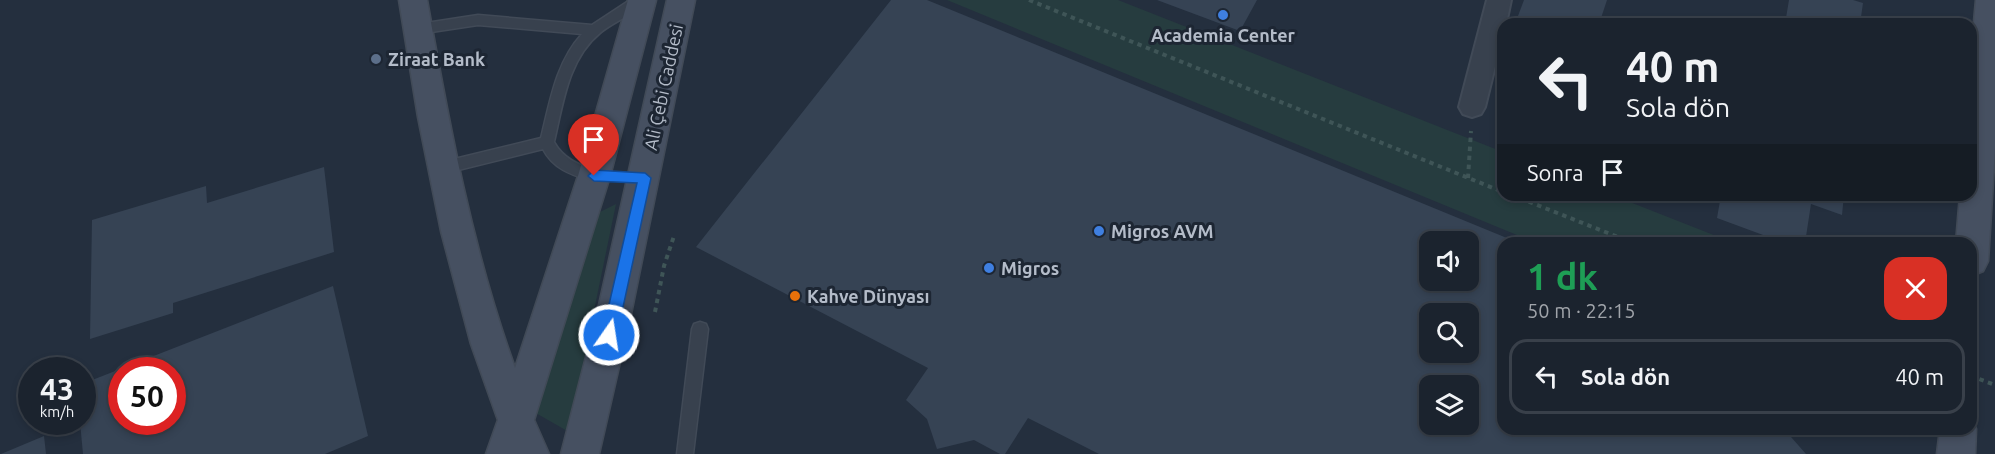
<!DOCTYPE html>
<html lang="tr">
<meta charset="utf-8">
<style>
body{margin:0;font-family:Ubuntu,sans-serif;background:#282f3a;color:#f1f3f6;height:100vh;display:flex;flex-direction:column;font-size:22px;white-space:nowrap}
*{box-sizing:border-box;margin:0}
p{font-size:20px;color:#a0a4aa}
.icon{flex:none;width:33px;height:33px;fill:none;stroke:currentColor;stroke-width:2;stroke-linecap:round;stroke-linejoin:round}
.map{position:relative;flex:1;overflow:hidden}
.details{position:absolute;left:1497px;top:237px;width:480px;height:198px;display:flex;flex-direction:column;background:#1b232e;border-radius:18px;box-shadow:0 3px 9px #0003,0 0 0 2px #39404a}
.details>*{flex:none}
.hud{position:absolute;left:1497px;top:18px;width:480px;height:183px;border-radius:18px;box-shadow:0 3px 9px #0003,0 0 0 2px #39404a;background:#1b232e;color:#f1f3f6;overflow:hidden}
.controls{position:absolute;left:1419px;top:231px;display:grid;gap:12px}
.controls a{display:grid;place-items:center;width:60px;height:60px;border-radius:12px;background:#1b232e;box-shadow:0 3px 9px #0003,0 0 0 2px #39404a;font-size:30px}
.speed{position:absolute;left:18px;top:357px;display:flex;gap:12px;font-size:30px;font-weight:700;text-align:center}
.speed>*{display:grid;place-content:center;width:78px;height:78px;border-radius:50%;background:#1b232e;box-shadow:0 3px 9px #0003,0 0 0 2px #39404a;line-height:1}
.speed small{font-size:15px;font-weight:400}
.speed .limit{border:9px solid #d22;background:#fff;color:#111}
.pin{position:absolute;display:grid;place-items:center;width:51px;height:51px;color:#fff;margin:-62px -26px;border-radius:50% 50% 50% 0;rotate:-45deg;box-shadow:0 0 6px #0007}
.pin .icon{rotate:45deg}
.me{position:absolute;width:66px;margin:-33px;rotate:13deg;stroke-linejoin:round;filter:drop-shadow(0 0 4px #0008)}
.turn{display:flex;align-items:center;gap:21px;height:126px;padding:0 30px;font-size:27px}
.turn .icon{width:78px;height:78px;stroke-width:2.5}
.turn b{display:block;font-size:42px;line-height:51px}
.then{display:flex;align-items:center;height:57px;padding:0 30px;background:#0003;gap:12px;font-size:22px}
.round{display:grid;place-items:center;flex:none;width:63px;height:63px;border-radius:18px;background:#282f3a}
.overview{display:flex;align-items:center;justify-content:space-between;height:102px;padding:0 30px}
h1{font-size:36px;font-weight:700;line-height:45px;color:#1e9e55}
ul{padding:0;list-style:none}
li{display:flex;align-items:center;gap:18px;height:75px;margin:0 12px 9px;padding:0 18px;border:3px solid #39404a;border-radius:18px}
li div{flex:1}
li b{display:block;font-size:22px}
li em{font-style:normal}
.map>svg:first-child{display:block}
.green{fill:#263c3f}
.building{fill:#364354;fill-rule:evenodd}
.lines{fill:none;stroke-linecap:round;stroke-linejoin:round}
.lane-casing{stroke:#414a57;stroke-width:3}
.street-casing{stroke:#414a57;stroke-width:4}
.secondary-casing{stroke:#414a57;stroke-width:3}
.path{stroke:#3f5557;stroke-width:4;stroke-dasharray:4.5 4.5;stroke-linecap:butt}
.lane{fill:#38414e;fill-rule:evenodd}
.street{fill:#38414e;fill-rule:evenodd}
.secondary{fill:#465061;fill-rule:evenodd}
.route{fill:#1a73e8;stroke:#114b97;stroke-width:1.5}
.shop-dot{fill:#3f7fe0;stroke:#1d2633;stroke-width:2}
.service-dot{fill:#5c6f8a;stroke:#1d2633;stroke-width:2}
.food-dot{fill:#e8710a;stroke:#1d2633;stroke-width:2}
.labels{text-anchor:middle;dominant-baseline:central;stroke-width:6;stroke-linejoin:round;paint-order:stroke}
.poi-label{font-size:18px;font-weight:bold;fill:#b4bcc9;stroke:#1d2633;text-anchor:start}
.street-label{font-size:18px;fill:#b4bcc9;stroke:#1d2633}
</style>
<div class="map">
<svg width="1995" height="454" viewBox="0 0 1995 454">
<rect width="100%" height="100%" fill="#242f3e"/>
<path class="green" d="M947,0H1118L1503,152V195H1612L1734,243H1536Z
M616,204L569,432L534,412L594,215Z"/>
<path class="building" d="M891,0H927L1519,243H1503V429H1784L1806,454H1099L1028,418L1005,454H1000L974,440L937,449L927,419L906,400L928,368L696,247ZM1430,242H1468V280H1430ZM1430,314H1468V352H1430ZM1430,386H1468V424H1430Z
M1157,0H1257L1240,31Z
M1524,0H1607L1599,24H1515Z
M1789,0H1853L1863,3L1860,24H1785Z
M324,167L334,252L173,303V313L90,339L92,220L206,186L207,203Z
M1721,195H1844L1842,215L1811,204L1805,243H1785L1717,218Z
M333,286L368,436L325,454H83L80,422H82V384ZM122,370H172V422H122Z
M44,436L46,454H1Z"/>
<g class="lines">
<defs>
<path id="lane" d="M630,0H645C635,15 614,21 600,33C568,59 563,104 554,142C564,160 580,165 599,172L601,176L599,180L594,182C573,175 554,170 543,149L442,174L437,172L435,168L437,164L442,162L541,138C550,102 556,62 582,34L478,25L418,34L411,29L413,25L478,15L592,25Z
M700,322L706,324L708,329L693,454H677L692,329L694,324Z"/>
<path id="street" d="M1487,0H1511L1506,24H1503V34L1485,107L1481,114L1472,117L1463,114L1459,107Z"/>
<path id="secondary" d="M399,0H427C449,124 472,249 515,368L578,176L628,0H656L610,176L534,420L549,454H486L498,420L471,344L441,231L418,117Z
M667,0H695L631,314L599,454H561L597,314Z
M1976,0H1995V148L1988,261L1983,271L1971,276V243H1956L1960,195H1971V56Z
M1971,417L1976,429L1975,454H1937L1940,429H1971Z"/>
</defs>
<use href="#lane" class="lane-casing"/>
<use href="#street" class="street-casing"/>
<use href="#secondary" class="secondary-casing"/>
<path class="path" d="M1029,0L1503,192
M1468,178L1471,131
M1512,195L1633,243
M655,312L664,266L674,236
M1971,376L1995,385"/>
<use href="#lane" class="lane"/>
<use href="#street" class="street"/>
<use href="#secondary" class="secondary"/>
</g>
<path class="route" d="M594,170L645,173L651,178L617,335L614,340L609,342L604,340L602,335L637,183L594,181L588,176Z"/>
<g class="shop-dot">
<circle cx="1223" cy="15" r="6"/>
<circle cx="1099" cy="231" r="6"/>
<circle cx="989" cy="268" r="6"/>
</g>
<circle class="service-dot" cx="376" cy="59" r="6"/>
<circle class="food-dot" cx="795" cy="296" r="6"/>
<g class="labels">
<g class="poi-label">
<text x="1223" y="35" text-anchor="middle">Academia Center</text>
<text x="388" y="59">Ziraat Bank</text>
<text x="1111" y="231">Migros AVM</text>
<text x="1001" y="268">Migros</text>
<text x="807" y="296">Kahve Dünyası</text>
</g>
<g class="street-label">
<text transform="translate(663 87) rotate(-78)">Ali Çebi Caddesi</text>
</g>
</g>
</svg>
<div class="controls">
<a><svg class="icon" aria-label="sound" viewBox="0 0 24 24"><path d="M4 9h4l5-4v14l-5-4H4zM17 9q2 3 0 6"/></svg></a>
<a><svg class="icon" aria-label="search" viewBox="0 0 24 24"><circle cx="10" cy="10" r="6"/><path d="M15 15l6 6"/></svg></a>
<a><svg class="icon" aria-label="layers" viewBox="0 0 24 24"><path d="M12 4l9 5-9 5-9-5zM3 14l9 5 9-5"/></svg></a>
</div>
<div class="speed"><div>43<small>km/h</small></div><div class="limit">50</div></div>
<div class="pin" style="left:594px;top:176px;background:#d93025"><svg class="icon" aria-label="arrive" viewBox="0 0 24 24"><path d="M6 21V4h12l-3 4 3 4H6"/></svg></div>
<svg class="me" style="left:609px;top:335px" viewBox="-20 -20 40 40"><circle r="17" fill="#1a73e8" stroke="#fff" stroke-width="3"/><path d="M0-11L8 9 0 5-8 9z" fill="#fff"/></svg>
<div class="hud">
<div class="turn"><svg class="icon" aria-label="left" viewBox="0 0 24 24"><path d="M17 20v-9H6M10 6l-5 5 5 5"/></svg><div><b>40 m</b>Sola dön</div></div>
<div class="then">Sonra<svg class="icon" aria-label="arrive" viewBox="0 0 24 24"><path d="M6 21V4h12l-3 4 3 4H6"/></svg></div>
</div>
<section class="details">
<div class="overview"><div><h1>1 dk</h1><p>50 m · 22:15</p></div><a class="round" style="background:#d93025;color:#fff"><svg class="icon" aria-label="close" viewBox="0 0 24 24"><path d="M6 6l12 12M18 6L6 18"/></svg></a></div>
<ul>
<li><svg class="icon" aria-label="left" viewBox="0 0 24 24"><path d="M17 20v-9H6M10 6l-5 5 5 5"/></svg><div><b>Sola dön</b></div><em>40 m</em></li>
</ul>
</section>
</div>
